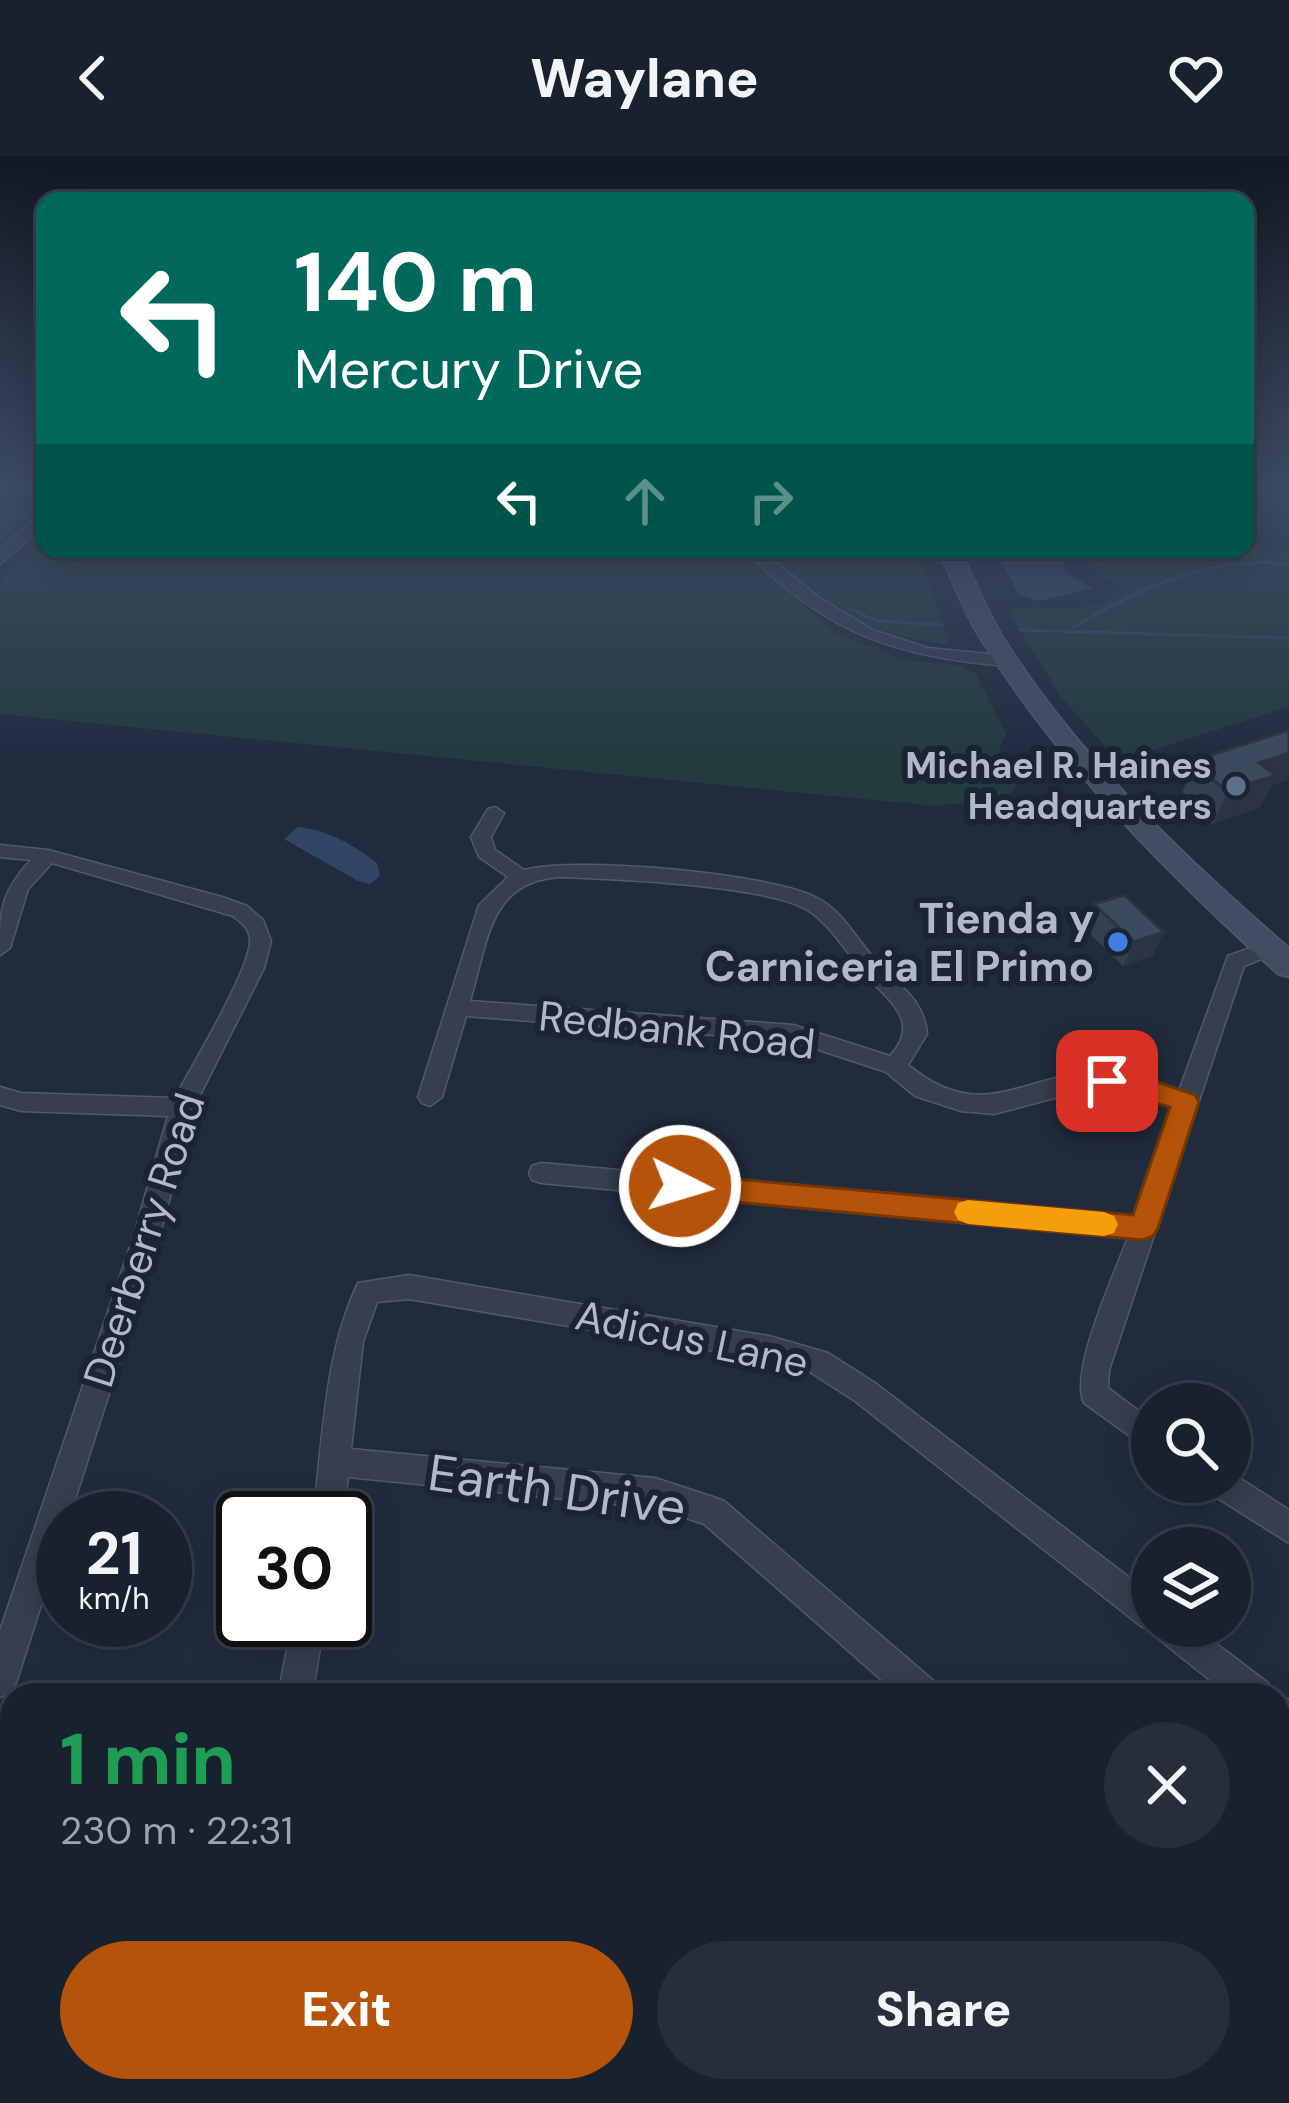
<!DOCTYPE html>
<meta charset="utf-8">
<style>
body{margin:0;font-family:"DM Sans",sans-serif;background:#252e3a;color:#f1f3f6;height:100vh;display:flex;flex-direction:column;font-size:45px;white-space:nowrap}
*{box-sizing:border-box;margin:0}
p{font-size:39px;color:#9fa3aa}
.icon{flex:none;width:66px;height:66px;fill:none;stroke:currentColor;stroke-width:2;stroke-linecap:round;stroke-linejoin:round}
.map{position:relative;flex:1;overflow:hidden}
.sheet{position:absolute;left:0px;top:1527px;width:1290px;height:420px;display:flex;flex-direction:column;background:#18212e;border-radius:36px 36px 0 0;box-shadow:0 6px 30px #0003,0 0 0 3px #363e4a}
.sheet>*{flex:none}
.top-card{position:absolute;left:36px;top:36px;width:1218px;height:366px;border-radius:24px;box-shadow:0 6px 30px #0003,0 0 0 3px #363e4a;background:#00695c;color:#fff;overflow:hidden}
.buttons{position:absolute;left:1131px;top:1227px;display:grid;gap:24px}
.buttons a{display:grid;place-items:center;width:120px;height:120px;border-radius:50%;background:#18212e;box-shadow:0 6px 30px #0003,0 0 0 3px #363e4a;font-size:60px}
.speed{position:absolute;left:36px;top:1335px;display:flex;gap:24px;font-size:60px;font-weight:700;text-align:center}
.speed>*{display:grid;place-content:center;width:156px;height:156px;border-radius:50%;background:#18212e;box-shadow:0 6px 30px #0003,0 0 0 3px #363e4a;line-height:1}
.speed small{font-size:30px;font-weight:400}
.speed .limit{border:6px solid #111;border-radius:18px;background:#fff;color:#111}
.pin{position:absolute;display:grid;place-items:center;width:102px;height:102px;color:#fff;margin:-51px;border-radius:24px;box-shadow:0 6px 18px #0006}
.me{position:absolute;width:132px;margin:-66px;rotate:95deg;stroke-linejoin:round;filter:drop-shadow(0 0 9px #0008)}
.turn{display:flex;align-items:center;gap:42px;height:252px;padding:0 60px;font-size:54px}
.turn .icon{width:156px;height:156px;stroke-width:2.5}
.turn b{display:block;font-size:84px;line-height:102px}
.lanes{display:flex;align-items:center;height:114px;padding:0 60px;background:#0003;justify-content:center;gap:60px;direction:ltr}
.lanes .off{opacity:.35}
.round{display:grid;place-items:center;flex:none;width:126px;height:126px;border-radius:63px;background:#252e3a}
.head{display:flex;align-items:center;justify-content:space-between;height:204px;padding:0 60px}
h1{font-size:72px;font-weight:800;line-height:90px;color:#1e9e55}
.action{display:flex;gap:24px;margin-top:auto;padding:24px 60px}
.action a{flex:1;height:138px;border-radius:72px;background:#b45309;color:#fff;font-size:48px;font-weight:800;line-height:138px;text-align:center}
.action a+a{background:#252e3a;color:#f1f3f6}
header{display:flex;justify-content:space-between;align-items:center;height:156px;padding:0 60px;background:#18212e;font-size:54px;font-weight:800}
.map>svg:first-child{display:block}
.green{fill:#233b3f}
.water{fill:#314565}
.lines{fill:none;stroke-linecap:round;stroke-linejoin:round}
.stream{stroke:#314565;stroke-width:3}
.minor-casing{stroke:#505969;stroke-width:3}
.tertiary-casing{stroke:#505969;stroke-width:3}
.secondary-casing{stroke:#505969;stroke-width:3}
.minor{fill:#353f4e;fill-rule:evenodd}
.tertiary{fill:#353f4e;fill-rule:evenodd}
.secondary{fill:#424d61;fill-rule:evenodd}
.wall{fill:#344051}
.shaded-wall{fill:#2a3442}
.building{fill:#3c4a5e;stroke:#2a3442;stroke-width:3}
.route{fill:#b45309;stroke:#753606;stroke-width:3}
.slow{fill:#f59e0b}
.service-dot{fill:#5c6f8a;stroke:#1a2433;stroke-width:4.5}
.shop-dot{fill:#3f7fe0;stroke:#1a2433;stroke-width:4.5}
.labels{text-anchor:middle;dominant-baseline:central;stroke-width:12;stroke-linejoin:round;paint-order:stroke}
.far-poi-label{font-size:36px;font-weight:bold;fill:#b0b9ca;stroke:#1a2433;text-anchor:end}
.poi-label{font-size:42px;font-weight:bold;fill:#b0b9ca;stroke:#1a2433;text-anchor:end}
.street-label{font-size:42px;fill:#b0b9ca;stroke:#1a2433}
.near-street-label{font-size:51px;fill:#b0b9ca;stroke:#1a2433}
</style>
<header><svg class="icon" aria-label="back" viewBox="0 0 24 24"><path d="M15 5l-7 7 7 7"/></svg>Waylane<svg class="icon" aria-label="heart" viewBox="0 0 24 24"><path d="M12 20l-8-8c-3-5 5-10 8-4 3-6 11-1 8 4z"/></svg></header>
<div class="map">
<svg width="1289" height="1947" viewBox="0 0 1289 1947">
<rect width="100%" height="100%" fill="#202c3e"/>
<path class="green" d="M0,331H45V349L36,351L0,388Z
M45,381V393H739L835,477L904,504L961,510L976,518L1006,578L999,594L1016,631L1007,642L935,650L0,558V425Z
M1245,389L1289,398V551L1118,605L1061,541L1007,453C1041,447 1097,463 1121,432L1088,411L1098,406L1179,393H1245Z
M760,393H917L950,488C861,480 825,450 760,393Z"/>
<path class="water" d="M1002,393H1134L1071,401L1063,406L1065,416L1092,432L1039,445L1019,438L997,398Z
M298,671C328,674 354,689 377,707L380,720L370,728L358,725L284,683Z"/>
<g class="lines">
<path class="stream" d="M849,452L877,465L943,469
M1072,472C1143,432 1205,399 1289,408
M1020,474L1289,482"/>
<defs>
<path id="minor" d="M744,393H760L818,441L873,474L928,492L1009,500L1017,505L1009,510C897,502 823,476 744,393Z
M495,651L504,657L491,681L495,694L524,714C575,700 774,717 819,743C846,758 860,790 882,811C902,831 925,847 927,878L908,909C978,966 1014,925 1087,916C1119,912 1149,926 1179,935L1228,800L1267,786L1274,788L1277,793L1274,798L1244,810L1109,1214L1108,1232L1152,1265V1296L1084,1247C1069,1214 1115,1118 1128,1081L541,1027L532,1024L529,1017L532,1010L541,1007L1135,1061L1173,951L1114,933L1085,934L994,958L961,955L915,940L886,916L792,885L466,860L442,941L430,950L422,947L418,941L479,749L508,721L479,701L471,681L488,653ZM562,721C614,723 770,729 809,755C837,774 853,809 877,831C901,854 915,873 890,900L793,869L470,845C488,787 488,724 562,721Z
M0,689L48,694L222,741L247,750L263,764L271,785L264,812L194,951L159,1082L69,1362H63V1380L17,1524L12,1536L0,1541V1475L133,1082L168,960L21,955L0,949V931L21,937L175,942C191,911 252,811 250,783C249,771 240,766 233,760L52,707L28,733L10,792L0,799C0,755 0,737 31,704L0,701Z
M409,1119L769,1180L828,1197L875,1227L1152,1439V1470H1193L1268,1527L1273,1539H1229L1156,1481L1153,1475L1141,1470L855,1245L810,1216L769,1204L409,1143L377,1146L363,1186L351,1293L655,1322L713,1341L724,1345L936,1527L941,1539H899L704,1368L655,1352L348,1321L343,1362H313C323,1284 324,1199 358,1127Z
M1230,1316L1289,1354V1387L1208,1336L1204,1326H1230Z
M293,1464H325L312,1539H278Z
M1278,1539L1289,1544V1582L1278,1577Z
M1278,1826L1289,1830V1873L1278,1869Z
M203,1935H243L240,1947H200Z
M446,1935H493L498,1947H451Z
M920,1935H993L992,1947H925Z"/>
<path id="tertiary" d="M45,354V369L0,408V393Z"/>
<path id="secondary" d="M938,393H960C974,423 987,455 1004,483C1079,602 1184,701 1289,792V821L1278,818C1168,718 1062,612 982,485C964,457 952,423 938,393Z"/>
</defs>
<use href="#minor" class="minor-casing"/>
<use href="#tertiary" class="tertiary-casing"/>
<use href="#secondary" class="secondary-casing"/>
<use href="#minor" class="minor"/>
<use href="#tertiary" class="tertiary"/>
<use href="#secondary" class="secondary"/>
</g>
<path class="wall" d="M1289,574V623L1271,630L1260,651L1213,668L1187,647L1189,642L1182,636L1196,604Z
M1094,748L1153,800L1123,810L1084,772Z"/>
<path class="shaded-wall" d="M1289,597V623L1271,630L1260,651L1213,668L1228,635L1259,607Z
M1164,776L1153,800L1123,810L1134,786Z"/>
<path class="building" d="M1289,574V597L1259,607L1276,619L1228,635L1201,615L1207,613L1196,604Z
M1124,739L1164,776L1134,786L1094,748Z"/>
<linearGradient id="sky" x2="0" y2="1"><stop stop-color="#121822"/><stop offset="0.55" stop-color="#3c4b63"/><stop offset="1" stop-color="#3c4b63" stop-opacity="0"/></linearGradient>
<rect width="1289" height="604" fill="url(#sky)"/>
<path class="route" d="M1107,915L1143,921L1195,939L1199,946L1158,1072L1153,1080L1143,1084L680,1041L670,1038L666,1030L670,1021L680,1018L1133,1059L1170,951L1098,932L1094,925L1098,918Z"/>
<path class="slow" d="M968,1044L1104,1056L1114,1060L1118,1068L1114,1077L1104,1080L968,1068L958,1064L954,1056L958,1047Z"/>
<circle class="service-dot" cx="1236" cy="630" r="12"/>
<circle class="shop-dot" cx="1118" cy="786" r="12"/>
<g class="labels">
<g class="far-poi-label">
<text x="1212" y="609">Michael R. Haines<tspan x="1212" dy="41">Headquarters</tspan></text>
</g>
<g class="poi-label">
<text x="1094" y="762">Tienda y<tspan x="1094" dy="48">Carniceria El Primo</tspan></text>
</g>
<g class="street-label">
<text transform="translate(677 874) rotate(6)">Redbank Road</text>
<text transform="translate(144 1084) rotate(-72)">Deerberry Road</text>
<text transform="translate(692 1183) rotate(12)">Adicus Lane</text>
</g>
<g class="near-street-label">
<text transform="translate(557 1334) rotate(8)">Earth Drive</text>
</g>
</g>
</svg>
<div class="buttons">
<a><svg class="icon" aria-label="search" viewBox="0 0 24 24"><circle cx="10" cy="10" r="6"/><path d="M15 15l6 6"/></svg></a>
<a><svg class="icon" aria-label="layers" viewBox="0 0 24 24"><path d="M12 4l9 5-9 5-9-5zM3 14l9 5 9-5"/></svg></a>
</div>
<div class="speed"><div>21<small>km/h</small></div><div class="limit">30</div></div>
<div class="pin" style="left:1107px;top:925px;background:#d93025"><svg class="icon" aria-label="arrive" viewBox="0 0 24 24"><path d="M6 21V4h12l-3 4 3 4H6"/></svg></div>
<svg class="me" style="left:680px;top:1030px" viewBox="-20 -20 40 40"><circle r="17" fill="#b45309" stroke="#fff" stroke-width="3"/><path d="M0-11L8 9 0 5-8 9z" fill="#fff"/></svg>
<div class="top-card">
<div class="turn"><svg class="icon" aria-label="left" viewBox="0 0 24 24"><path d="M17 20v-9H6M10 6l-5 5 5 5"/></svg><div><b>140 m</b>Mercury Drive</div></div>
<div class="lanes"><svg class="icon" aria-label="left" viewBox="0 0 24 24"><path d="M17 20v-9H6M10 6l-5 5 5 5"/></svg><svg class="icon off" aria-label="ahead" viewBox="0 0 24 24"><path d="M12 20V5M6 11l6-6 6 6"/></svg><svg class="icon off" aria-label="right" viewBox="0 0 24 24"><path d="M7 20v-9h11M14 6l5 5-5 5"/></svg></div>
</div>
<section class="sheet">
<div class="head"><div><h1>1 min</h1><p>230 m · 22:31</p></div><a class="round"><svg class="icon" aria-label="close" viewBox="0 0 24 24"><path d="M6 6l12 12M18 6L6 18"/></svg></a></div>
<div class="action"><a>Exit</a><a>Share</a></div>
</section>
</div>
